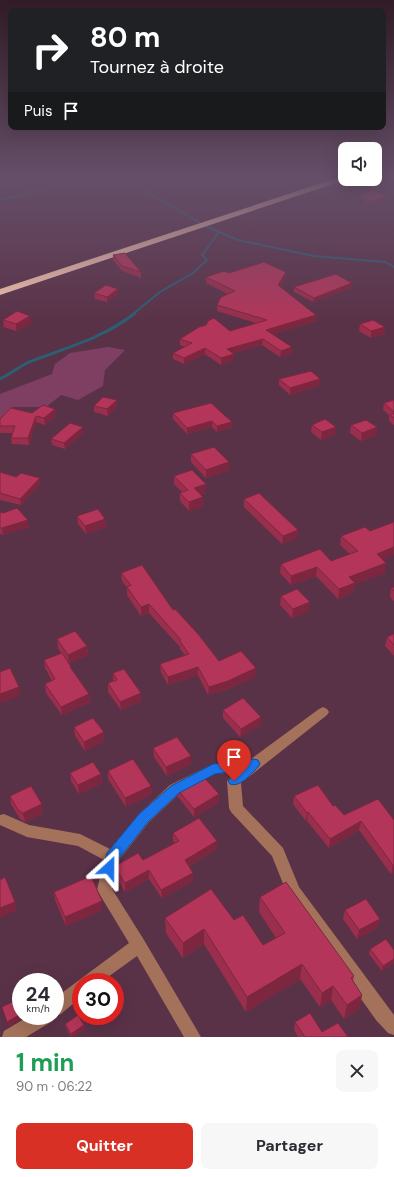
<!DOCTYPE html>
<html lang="fr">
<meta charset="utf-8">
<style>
body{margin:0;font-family:"DM Sans",sans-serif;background:#f7f7f7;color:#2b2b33;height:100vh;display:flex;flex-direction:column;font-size:15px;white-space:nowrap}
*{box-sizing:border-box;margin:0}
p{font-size:13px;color:#7c7c81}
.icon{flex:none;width:22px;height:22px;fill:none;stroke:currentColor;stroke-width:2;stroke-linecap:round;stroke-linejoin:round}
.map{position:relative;height:1037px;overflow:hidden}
.details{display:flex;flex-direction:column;background:#fff;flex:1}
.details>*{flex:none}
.banner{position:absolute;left:8px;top:8px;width:378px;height:122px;border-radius:8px;box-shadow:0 4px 16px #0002;background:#202124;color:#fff;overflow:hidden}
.fabs{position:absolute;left:338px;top:142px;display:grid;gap:8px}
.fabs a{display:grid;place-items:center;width:44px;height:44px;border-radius:8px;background:#fff;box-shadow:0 4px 16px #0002;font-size:20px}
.speed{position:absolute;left:12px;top:973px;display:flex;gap:8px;font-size:20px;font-weight:700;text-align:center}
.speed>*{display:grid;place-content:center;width:52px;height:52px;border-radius:50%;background:#fff;box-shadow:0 4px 16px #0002;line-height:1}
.speed small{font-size:10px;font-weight:400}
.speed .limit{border:6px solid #d22;background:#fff;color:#111}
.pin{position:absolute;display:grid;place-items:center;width:34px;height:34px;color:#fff;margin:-41px -17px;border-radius:50% 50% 50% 0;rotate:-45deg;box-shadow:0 0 4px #0007}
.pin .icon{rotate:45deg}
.me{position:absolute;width:44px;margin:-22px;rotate:24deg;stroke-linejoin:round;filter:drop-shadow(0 0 3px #0008)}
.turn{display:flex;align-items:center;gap:14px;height:84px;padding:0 16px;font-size:18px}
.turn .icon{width:52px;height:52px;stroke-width:2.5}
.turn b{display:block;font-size:28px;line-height:34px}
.then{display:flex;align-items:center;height:38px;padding:0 16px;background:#0003;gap:8px;font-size:15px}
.round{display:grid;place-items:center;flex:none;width:42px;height:42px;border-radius:8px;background:#f7f7f7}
.overview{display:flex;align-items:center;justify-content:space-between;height:68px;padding:0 16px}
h1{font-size:24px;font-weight:700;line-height:30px;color:#1e9e55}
.primary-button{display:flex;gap:8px;margin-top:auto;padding:8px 16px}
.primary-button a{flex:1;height:46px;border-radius:8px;background:#d93025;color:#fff;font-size:16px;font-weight:700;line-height:46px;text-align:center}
.primary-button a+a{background:#f7f7f7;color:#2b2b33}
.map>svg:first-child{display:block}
.green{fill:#7e3f62}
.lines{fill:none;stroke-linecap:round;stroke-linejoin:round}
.stream-far1{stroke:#2b5f74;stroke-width:2}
.stream{stroke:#2b5f74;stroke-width:3}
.minor{fill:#a4725a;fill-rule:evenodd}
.highway{fill:#fac9b1;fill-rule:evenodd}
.wall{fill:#9a2e4d}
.shaded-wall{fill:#7d263f}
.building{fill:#b3365a;stroke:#7d263f}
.route{fill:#1a73e8;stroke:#114b97}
</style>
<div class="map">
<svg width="394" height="1037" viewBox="0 0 394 1037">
<rect width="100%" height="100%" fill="#5a3247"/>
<path class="green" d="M108,347L125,350L105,370L103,386L78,400L61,395L46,407H12L0,420V394L52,374L55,364L70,353Z"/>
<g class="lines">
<path class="stream-far1" d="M147,177L150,183L144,190L207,227L238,240L314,256L385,262L394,267
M0,200L90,177
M133,314L160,292L193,273L207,260L202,255L219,232"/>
<path class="stream" d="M0,379C10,374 19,367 29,362C65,348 104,338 135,313"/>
<path class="minor" d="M323,707L327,709L329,712L327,715L241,783L243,806L283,848L299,887L394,1015V1035L388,1033L376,1020L288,896L272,856L231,812L229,808L227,781L236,772L215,774L180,793L149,822L119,860L112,889L144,940L201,1037H184L137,956L101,982H81V997L61,1014L55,1016V998L129,943L97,890L104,860L78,846L27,837L0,825V815L4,814L29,825L80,834L110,849L139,814L170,785L213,764L251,759L319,709Z
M29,1016H53L51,1022L26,1037H2L4,1031Z"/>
<path class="highway" d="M340,177L348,179L0,295V289Z"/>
</g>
<path class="wall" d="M359,195L387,199L371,204L358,198Z
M113,255L141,272V278L122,271L113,260Z
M229,273L286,278L280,287L316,321L273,334L292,353L280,357L262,345L234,353V360L221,365L205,354L184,364L173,359V353L185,347L180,345V339L230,331L256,323L217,311V305L228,294L206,283V277Z
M294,287L352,288L313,302L294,292Z
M118,289V294L107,302L95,299L94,293Z
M3,320L31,323L16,331L4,327Z
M360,324L385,327L384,334L371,338L359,331Z
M279,379H320V385L290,395L279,385Z
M117,400V406L108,416L94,412V406Z
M394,400V425L389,421V415L383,410L384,403Z
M32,413L56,416L45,425L36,422L29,445L12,444L11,438L13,433H0V419Z
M173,413L232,422L231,428L217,432L212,427L187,434L173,419Z
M312,425L335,435L321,440L311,432Z
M351,425L377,427L376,435L361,441L350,433Z
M83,433L65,449L52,445L51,439Z
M191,454L229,470L206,478L191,462Z
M0,472L40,484L21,505L0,500Z
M174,476L206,484V492L200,495L203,497V506L189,511L180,501V493L182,492L174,484Z
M244,499L298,530L297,538L282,544L244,507Z
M0,512L29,527L3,535L0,534Z
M77,516L105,519L106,527L86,534L78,524Z
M341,536L383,560L385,573L355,584L353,592L338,599L316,576L291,585L280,573L281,564L331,561L350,554L340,545Z
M121,573L173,610L219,661L255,677L228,689L208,695L198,675L168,685L161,672L160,664L185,655L180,649V647L149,613L141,616L127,595V588L122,581Z
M394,587V601L390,597L391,588Z
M281,596L309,611L292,618L280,605Z
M394,634V656L385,646L387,637Z
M57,639L87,646L88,655L69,663L71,667L72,670L89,694L90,702L62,715L46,693L45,684L52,681L45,668L44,660L61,653L58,648Z
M113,673L141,693V701L121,710L108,692V683L113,681Z
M223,710L261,725L240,737L223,718Z
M74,727L104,741L85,751L75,736Z
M153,748L191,764L167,776L154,757Z
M108,771L151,786L152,794L126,807L108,779Z
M70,773L101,774L102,783L79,794L71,781Z
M177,789L219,794L218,803L194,817L178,797Z
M10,796L43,813L25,822L20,819L11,804Z
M294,796L333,806L344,815L394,820V873L391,874L359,830L329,848L307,821H306L293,804Z
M173,833L217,841V849L189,866L193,881L162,898L149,879L125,892L116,877V869L143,860L175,843L173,841Z
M54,892L102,901V910L66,926L55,900Z
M260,897L354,976L353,981L362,995L359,1009L344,1019L331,1000L320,1007L300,979L246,1012L204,944L183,958L166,933L165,918L234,920L263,945L276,938L259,912Z
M345,910L380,919L378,927L357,939L343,919Z
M370,949L394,950V963L382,971L369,954Z
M295,1022L322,1032L348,1037H298L294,1030Z
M65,1024L84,1025L85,1029L74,1037H71L66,1028Z"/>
<path class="shaded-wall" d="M388,196L387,199L371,204V201Z
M286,272V278L278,291V285Z
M352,283V288L313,302L314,298Z
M118,289V294L107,302V297Z
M316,315V321L266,336V330Z
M30,316L31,323L16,331V324Z
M385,327L384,334L371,338V331Z
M263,339L262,345L227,355V349Z
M292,347V353L280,357L281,351Z
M205,348V354L184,364V358Z
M234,354V360L221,365V358Z
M320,379V385L290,395V388Z
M117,400V406L108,416L107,409Z
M55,409L56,416L45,425L44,418Z
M36,416V422L29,445L28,438Z
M212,421V427L187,434V428Z
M232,422L231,428L217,432V426Z
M83,427V433L65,449L64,443Z
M336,427L335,435L321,440L322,432Z
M377,427L376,435L361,441L362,433Z
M229,462V470L206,478V470Z
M40,478V484L21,505L20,499Z
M206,484V492L194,497V488Z
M203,497V506L189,511V502Z
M105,519L106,527L86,534L85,526Z
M28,520L29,527L3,535L2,528Z
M298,530L297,538L282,544L283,536Z
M394,547V555L375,563L377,554Z
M386,563L385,573L355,584L353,592L338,599L339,589L349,577Z
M317,567L316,576L291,585V576Z
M310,602L309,611L292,618L293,609Z
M149,604V613L141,616V607Z
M87,646L88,655L69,663L68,655Z
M198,667V675L168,685V677Z
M256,668L255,677L228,689L208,695L209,687Z
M19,687L20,696L0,703V694Z
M141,693V701L121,710L120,702Z
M89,694L90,702L62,715L61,707Z
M261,717V725L240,737L241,729Z
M104,732V741L85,751L84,742Z
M191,756V764L167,776L166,767Z
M101,774L102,783L79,794L78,785Z
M151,786L152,794L126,807L125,798Z
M219,794L218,803L194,817V809Z
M42,804L43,813L25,822L23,813Z
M308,812L307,821H306L307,813Z
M361,821L359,830L329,848L330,839Z
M217,841V849L185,868V860Z
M393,865H394V873L391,874Z
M149,870V879L125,892V883Z
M193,873V881L162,898L161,890Z
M102,901V910L66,926L65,917Z
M15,902L17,910L0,918V908Z
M380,919L378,927L357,939L359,930Z
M204,929V944L183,958V943Z
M394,959V963L382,971L383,966Z
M302,964L300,979L246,1012L247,997Z
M333,986L331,1000L320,1007L322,993Z
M362,995L359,1009L344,1019L347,1005Z
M21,1014V1016H26L8,1027L7,1022Z
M84,1025L85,1029L74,1037H71V1034Z"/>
<path class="building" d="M372,190L388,196L371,201L359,195Z
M125,253L141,272L122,266L113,255Z
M264,262L286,272L278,285L316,315L266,330L292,347L281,351L263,339L227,349L234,354L221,358L205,348L184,358L173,353L192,343L180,339L199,327L206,325L208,321L214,318L230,331L267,320L217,305L221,297L235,291L206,277L224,271L229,273Z
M336,274L352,283L314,298L294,287Z
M106,285L118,289L107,297L94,293Z
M17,311L30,316L16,324L3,320Z
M373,320L385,327L371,331L360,324Z
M311,371L320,379L290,388L279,379Z
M103,397L117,400L107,409L94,406Z
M394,400V412L384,403Z
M211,403L232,422L217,426L212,421L187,428L173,413Z
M43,405L55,409L44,418L36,416L28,438H11L15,426H0V419L11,408L32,413Z
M394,413V418L390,415Z
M325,419L336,427L322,432L312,425Z
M366,420L377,427L362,433L351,425Z
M70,423L83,427L64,443L51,439Z
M214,447L229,462L206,470L191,454Z
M192,470L206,484L194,488L203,497L189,502L180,493L188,490L174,476Z
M0,472L16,477L21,473L40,478L20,499L0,493Z
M259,493L298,530L283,536L244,499Z
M17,508L28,520L2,528H0V512L3,513Z
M98,509L105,519L85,526L77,516Z
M394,522V547L377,554L386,563L349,577L355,583L339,589L317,567L291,576L281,564L320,549L331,561L358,551L341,536L365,527L370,531Z
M142,565L173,610L175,609L198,634L219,661L241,651L256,668L228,681L209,687L198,667L168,677L160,664L189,654L180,641L181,640L149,604L141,607L127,587L131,585L121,573Z
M394,587V591L391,588Z
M297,589L310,602L293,609L281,596Z
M75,631L87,646L68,655L57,639Z
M394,634V645L387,637Z
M62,653L71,667H70L89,694L61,707L45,684L55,679L44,660Z
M10,668L19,687L0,694V672Z
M124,669L141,693L120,702L108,683L117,680L113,673Z
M243,698L261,717L241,729L223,710Z
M93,718L104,732L84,742L74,727Z
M177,737L191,756L166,767L153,748Z
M133,759L151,786L125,798L108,771Z
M93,762L101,774L78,785L70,773Z
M201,774L219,794L194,809L177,789Z
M318,785L333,806L335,805L344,815L378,799L394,820V865H393L361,821L330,839L308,812L307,813L294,796Z
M31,786L42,804L23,813L18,810L10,796Z
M199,818L217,841L185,860L193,873L161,890L149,870L125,883L116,869L117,865L138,853L143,860L179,841L173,833Z
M91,876L102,901L65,917L54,892Z
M5,877L15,902L0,908V880Z
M286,882L354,976L351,978L362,995L347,1005L333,986L322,993L302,964L247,997L204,929L183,943L165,918L211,889L234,920L243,915L263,945L285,933L260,897Z
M366,899L380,919L359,930L345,910Z
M386,939L394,950V959L383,966L370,949Z
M20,998L21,1002V1014L7,1022L2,1007Z
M310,1013L322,1032L338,1023L348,1037H305L295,1022Z
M78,1015L84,1025L71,1034L65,1024Z"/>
<linearGradient id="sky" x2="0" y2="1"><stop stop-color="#321c27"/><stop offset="0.55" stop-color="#654f69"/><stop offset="1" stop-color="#654f69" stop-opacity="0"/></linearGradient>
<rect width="394" height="323" fill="url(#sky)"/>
<path class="route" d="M254,759L258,760L260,764L258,767C251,774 240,788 230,784L228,781L237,771L215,774L179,793L148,822L118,860L114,872L109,874L105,872L103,868L107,853L139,814L171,786L213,764Z"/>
</svg>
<div class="fabs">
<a><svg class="icon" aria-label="sound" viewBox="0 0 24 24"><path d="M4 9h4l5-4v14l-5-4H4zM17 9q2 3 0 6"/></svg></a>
</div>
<div class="speed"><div>24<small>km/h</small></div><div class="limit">30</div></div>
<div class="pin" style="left:234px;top:781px;background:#d93025"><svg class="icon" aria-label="arrive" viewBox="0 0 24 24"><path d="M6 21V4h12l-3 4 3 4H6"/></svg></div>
<svg class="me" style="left:109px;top:868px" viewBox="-20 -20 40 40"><path d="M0-17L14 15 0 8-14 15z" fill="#1a73e8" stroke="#fff" stroke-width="4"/></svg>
<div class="banner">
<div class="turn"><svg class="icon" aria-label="right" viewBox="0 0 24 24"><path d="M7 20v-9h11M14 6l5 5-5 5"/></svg><div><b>80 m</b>Tournez à droite</div></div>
<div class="then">Puis<svg class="icon" aria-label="arrive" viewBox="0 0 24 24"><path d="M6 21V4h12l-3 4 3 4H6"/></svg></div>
</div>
</div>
<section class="details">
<div class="overview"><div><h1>1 min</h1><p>90 m · 06:22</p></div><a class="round"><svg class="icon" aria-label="close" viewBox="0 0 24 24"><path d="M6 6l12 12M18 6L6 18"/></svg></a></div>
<div class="primary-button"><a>Quitter</a><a>Partager</a></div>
</section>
